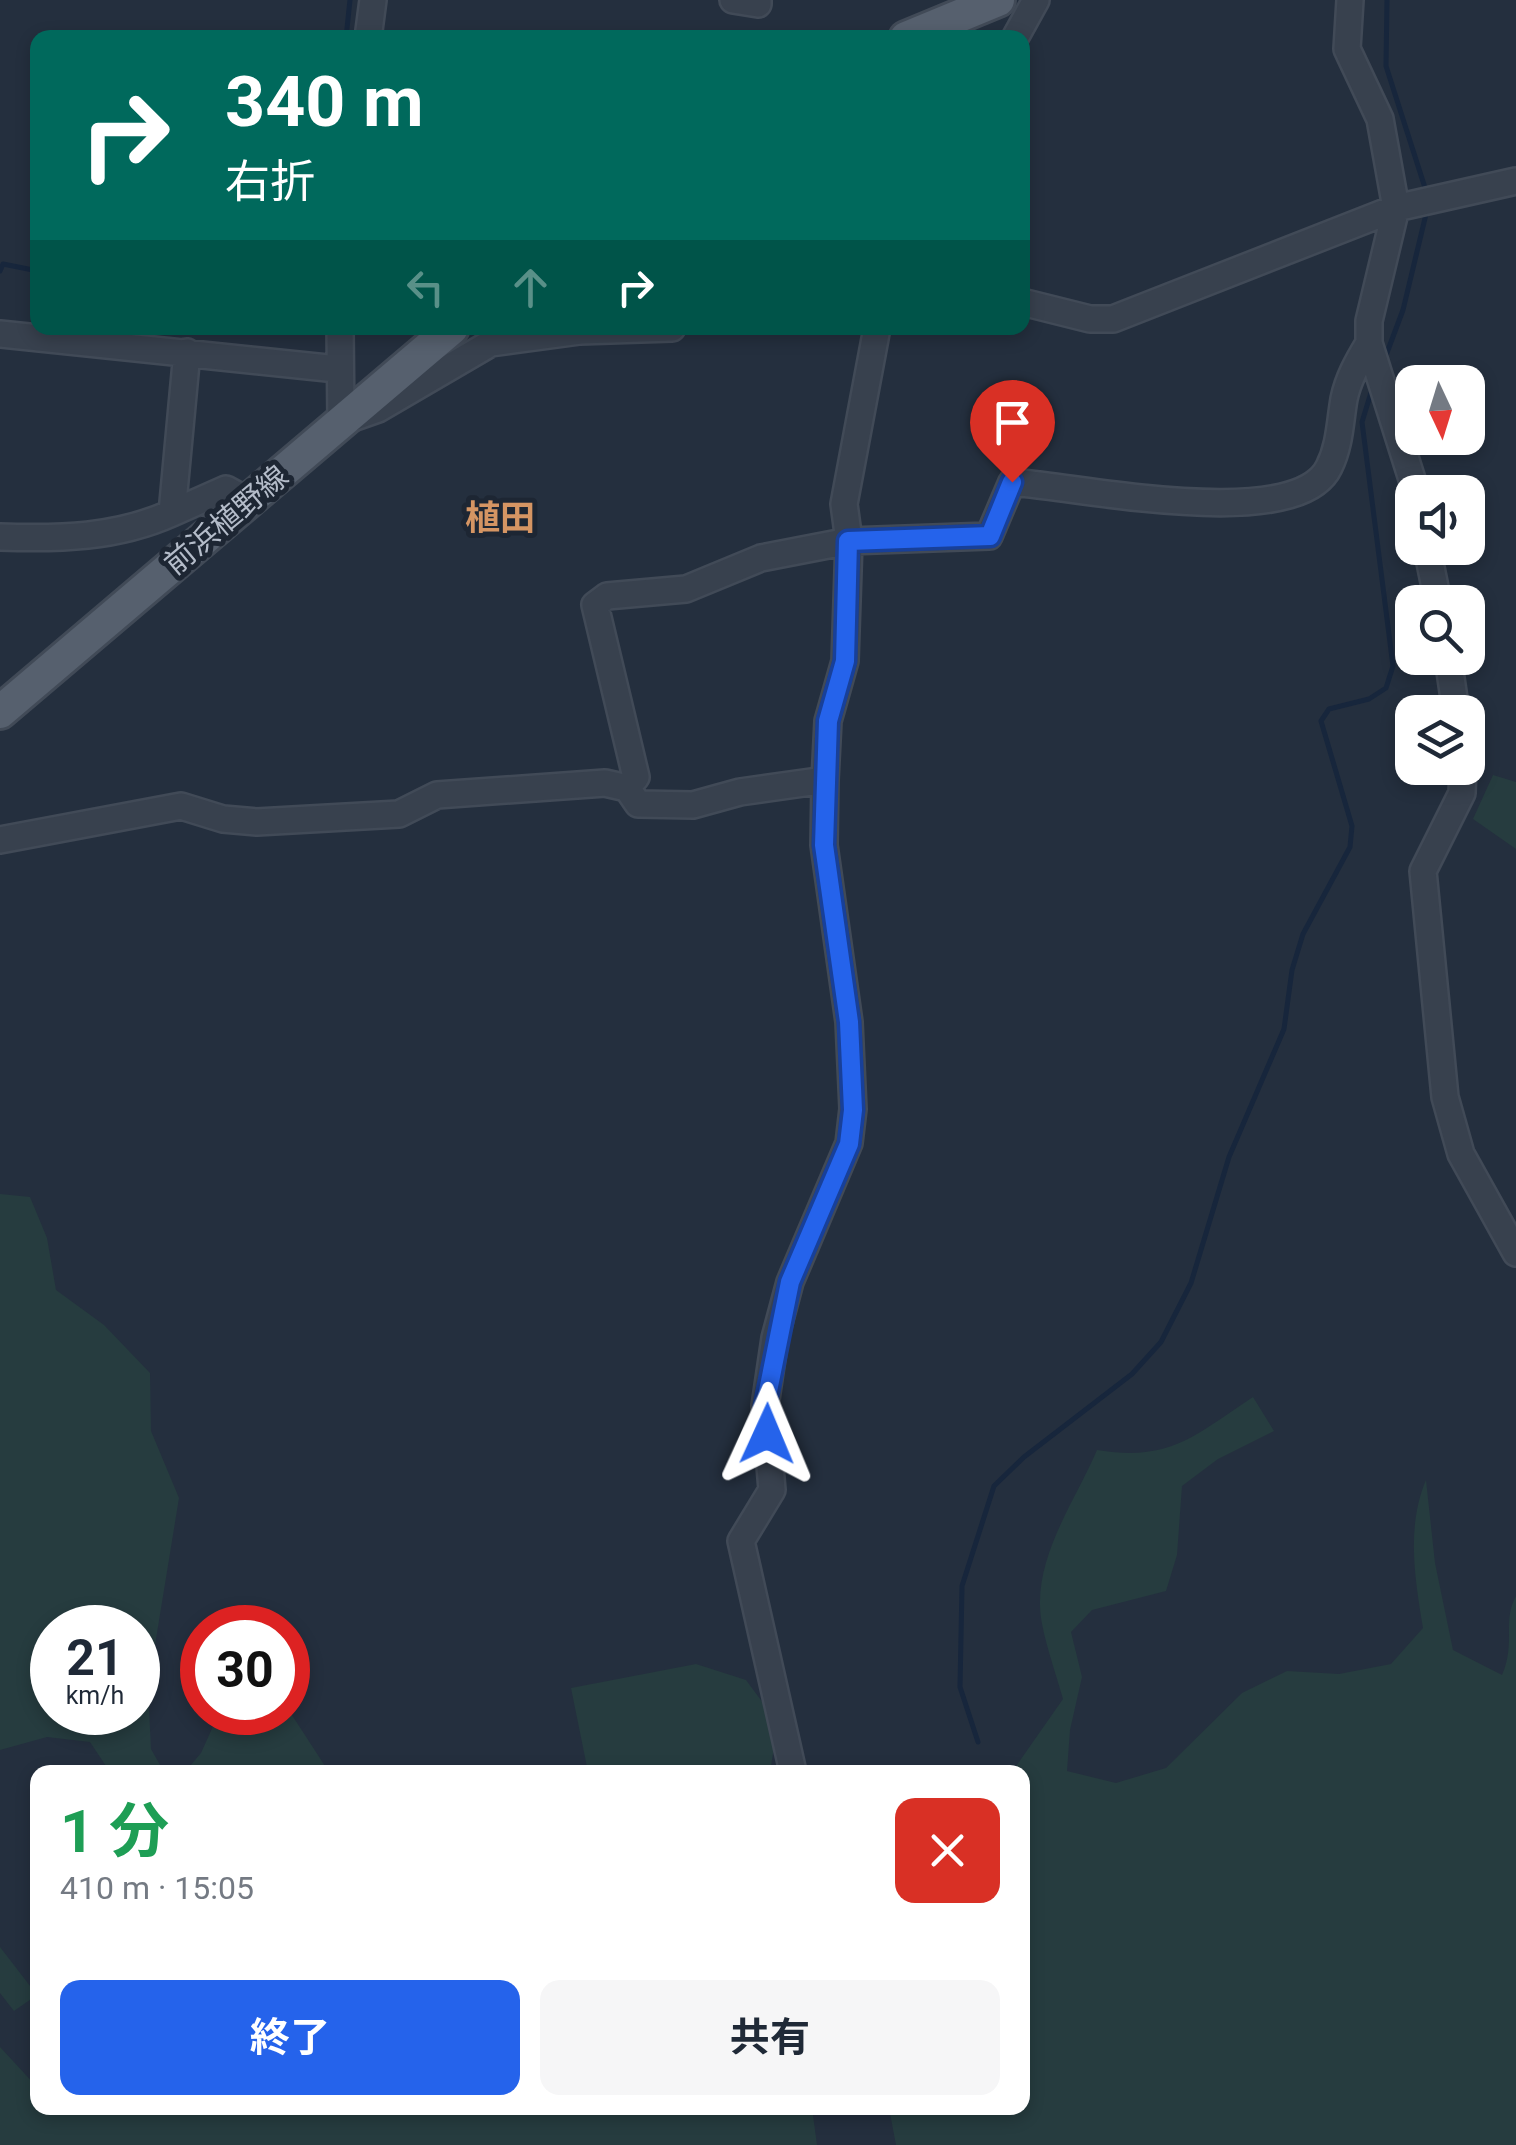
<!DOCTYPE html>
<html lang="ja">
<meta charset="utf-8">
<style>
body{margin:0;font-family:Roboto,"Noto Sans JP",sans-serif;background:#f6f6f7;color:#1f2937;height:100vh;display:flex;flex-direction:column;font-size:38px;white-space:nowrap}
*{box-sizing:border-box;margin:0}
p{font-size:32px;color:#747a83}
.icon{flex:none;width:55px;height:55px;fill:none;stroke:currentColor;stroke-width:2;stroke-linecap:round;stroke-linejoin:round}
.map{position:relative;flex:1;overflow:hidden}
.panel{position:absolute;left:30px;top:1765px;width:1000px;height:350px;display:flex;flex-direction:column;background:#fff;border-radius:20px;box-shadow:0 5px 15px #0003}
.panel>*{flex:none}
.hud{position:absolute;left:30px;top:30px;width:1000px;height:305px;border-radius:20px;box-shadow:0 5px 15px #0003;background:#00695c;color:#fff;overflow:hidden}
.needle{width:65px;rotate:176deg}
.fabs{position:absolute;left:1395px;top:365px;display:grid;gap:20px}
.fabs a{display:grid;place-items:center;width:90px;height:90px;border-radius:20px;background:#fff;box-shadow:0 5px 15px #0003;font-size:50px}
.speed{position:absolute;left:30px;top:1605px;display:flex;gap:20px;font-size:50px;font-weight:700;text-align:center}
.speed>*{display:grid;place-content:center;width:130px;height:130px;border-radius:50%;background:#fff;box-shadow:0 5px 15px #0003;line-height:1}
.speed small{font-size:25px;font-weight:400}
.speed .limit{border:15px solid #d22;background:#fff;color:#111}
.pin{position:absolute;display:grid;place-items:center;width:85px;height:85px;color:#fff;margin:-102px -42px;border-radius:50% 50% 50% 0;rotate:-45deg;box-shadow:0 0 10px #0007}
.pin .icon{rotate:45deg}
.me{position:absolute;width:110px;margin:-55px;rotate:1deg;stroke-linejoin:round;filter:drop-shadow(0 0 8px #0008)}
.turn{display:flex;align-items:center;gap:35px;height:210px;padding:0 30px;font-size:45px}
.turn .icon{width:130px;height:130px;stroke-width:2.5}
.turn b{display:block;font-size:70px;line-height:85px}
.lanes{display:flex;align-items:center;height:95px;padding:0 30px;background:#0003;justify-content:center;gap:50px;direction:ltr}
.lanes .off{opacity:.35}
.round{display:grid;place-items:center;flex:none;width:105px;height:105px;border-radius:20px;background:#f6f6f7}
.head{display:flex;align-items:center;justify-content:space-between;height:170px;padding:0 30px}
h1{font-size:60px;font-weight:700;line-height:75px;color:#1e9e55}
.primary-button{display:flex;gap:20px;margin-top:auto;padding:20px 30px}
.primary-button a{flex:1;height:115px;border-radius:20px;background:#2563eb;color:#fff;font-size:40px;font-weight:700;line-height:115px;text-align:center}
.primary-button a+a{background:#f6f6f7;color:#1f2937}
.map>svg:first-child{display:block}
.green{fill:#263c3f;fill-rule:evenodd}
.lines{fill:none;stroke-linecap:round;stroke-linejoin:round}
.stream{stroke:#17263c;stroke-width:5}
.minor-casing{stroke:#414a57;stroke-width:30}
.major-casing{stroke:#414a57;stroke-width:38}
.minor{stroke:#38414e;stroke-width:25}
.major{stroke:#56606e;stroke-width:32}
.route-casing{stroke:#184099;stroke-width:25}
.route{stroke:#2563eb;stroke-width:18}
.labels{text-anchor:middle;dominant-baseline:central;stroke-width:10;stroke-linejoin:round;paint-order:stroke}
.street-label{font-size:30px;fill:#b4bcc9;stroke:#1d2633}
.quarter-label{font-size:35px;font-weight:bold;fill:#d59563;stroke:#1d2633}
</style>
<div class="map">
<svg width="1516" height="2145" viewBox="0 0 1516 2145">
<rect width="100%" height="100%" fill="#242f3e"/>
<path class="green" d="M1493,775L1516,782V849L1473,819Z
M0,1194L30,1197L47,1238L56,1290L104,1325L150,1373L151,1431L179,1498L148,1688L151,1749L164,1772H110L90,1742L47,1737L0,1750ZM52,1628H138V1712H52Z
M1253,1397L1274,1431L1218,1459L1182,1486L1177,1555L1166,1591L1092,1610L1071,1632L1082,1677L1070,1730L1067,1771L1116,1783L1166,1768L1242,1693L1287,1671L1339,1674L1391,1664L1423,1628C1415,1579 1406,1527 1426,1480L1435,1563L1453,1650L1502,1675C1516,1643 1502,1621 1516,1596V2145H896L889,2108H1022V1772H1012L1063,1699C1056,1674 1047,1649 1042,1624C1030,1562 1074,1504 1097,1450C1170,1462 1194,1436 1253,1397Z
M696,1664L746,1680L778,1723L770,1772H588L571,1688Z
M288,1709L325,1766L318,1772H185L201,1753L219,1713Z
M0,1947L37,1995L14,2011L0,1993Z
M0,2047L37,2087L38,2108H812L817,2145H0Z"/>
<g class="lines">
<path class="stream" d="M1387,0L1386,66L1427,194
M346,38L350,0
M0,271L3,264L38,271
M1385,358L1403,310L1427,210
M978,1742L960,1687L962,1586L994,1486L1024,1457L1132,1374L1161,1342L1191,1283L1229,1157L1284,1029L1292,970L1303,934L1350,847L1352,826L1321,721L1329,709L1369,699L1386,688L1393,666L1362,422L1373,386"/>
<defs>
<path id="minor" d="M733,0L758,4V0
M1350,0L1347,49L1380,119L1396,208L1369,321V343L1416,492
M368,38L373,0
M1015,38L1036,0
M1022,302L1090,319H1113L1396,208L1516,181
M340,328L341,422L378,409L491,343L580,331L672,328
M0,334L337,369
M187,352L172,513L226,489L248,501
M0,537C60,539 116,538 172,513
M1427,548L1438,602
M1448,658L1456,712
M1463,768L1462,793L1423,871L1445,1097L1461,1154L1516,1253
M627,788L636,777L595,605L607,596L686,589L761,558L849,541L989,536L1012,482C1078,487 1297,534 1329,467C1340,445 1340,422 1344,399C1348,379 1358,361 1369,343
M0,840L181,806L223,819L257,822L399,814L437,795L605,783L627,788L638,804L693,805L740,792L825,780
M793,1772L741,1541L772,1490L765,1406L775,1338L790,1282L849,1143L853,1109L849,1022L824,845L825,780L828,721L845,661L849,541L844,504L877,328"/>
<path id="major" d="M906,38L998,0
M0,712L452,328"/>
</defs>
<use href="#minor" class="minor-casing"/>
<use href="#major" class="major-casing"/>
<use href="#minor" class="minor"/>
<use href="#major" class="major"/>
</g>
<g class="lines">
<defs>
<path id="route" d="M767,1434L765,1406L790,1282L849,1144L853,1110L849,1022L824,845L828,721L845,661L848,541L990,536L1012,482"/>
</defs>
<use href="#route" class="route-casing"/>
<use href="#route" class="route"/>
</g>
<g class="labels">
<g class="street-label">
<text transform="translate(226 520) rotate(-40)">前浜植野線</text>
</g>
<g class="quarter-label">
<text x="500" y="518">植田</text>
</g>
</g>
</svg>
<div class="fabs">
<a><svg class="needle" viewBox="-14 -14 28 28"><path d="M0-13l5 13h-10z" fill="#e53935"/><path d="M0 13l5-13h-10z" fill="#747a83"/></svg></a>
<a><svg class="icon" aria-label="sound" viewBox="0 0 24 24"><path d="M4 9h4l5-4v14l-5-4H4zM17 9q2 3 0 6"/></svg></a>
<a><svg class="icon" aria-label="search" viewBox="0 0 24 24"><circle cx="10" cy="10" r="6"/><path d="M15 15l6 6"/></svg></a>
<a><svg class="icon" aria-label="layers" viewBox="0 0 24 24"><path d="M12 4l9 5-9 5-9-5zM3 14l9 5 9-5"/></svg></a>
</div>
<div class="speed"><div>21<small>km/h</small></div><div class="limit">30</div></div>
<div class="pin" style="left:1012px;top:482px;background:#d93025"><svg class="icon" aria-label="arrive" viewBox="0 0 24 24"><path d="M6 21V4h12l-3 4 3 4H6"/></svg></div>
<svg class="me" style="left:767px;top:1434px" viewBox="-20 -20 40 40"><path d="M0-17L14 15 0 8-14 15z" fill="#2563eb" stroke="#fff" stroke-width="4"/></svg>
<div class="hud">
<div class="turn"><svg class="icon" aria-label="right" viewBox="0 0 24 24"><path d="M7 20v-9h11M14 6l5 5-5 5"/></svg><div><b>340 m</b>右折</div></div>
<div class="lanes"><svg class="icon off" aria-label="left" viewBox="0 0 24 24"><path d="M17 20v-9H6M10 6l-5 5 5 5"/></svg><svg class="icon off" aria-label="ahead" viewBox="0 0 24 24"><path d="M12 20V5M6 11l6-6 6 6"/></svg><svg class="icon" aria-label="right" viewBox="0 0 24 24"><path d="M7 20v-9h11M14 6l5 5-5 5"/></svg></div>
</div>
<section class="panel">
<div class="head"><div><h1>1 分</h1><p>410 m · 15:05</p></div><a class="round" style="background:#d93025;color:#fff"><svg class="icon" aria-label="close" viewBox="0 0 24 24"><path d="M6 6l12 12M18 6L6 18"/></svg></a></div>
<div class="primary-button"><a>終了</a><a>共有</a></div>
</section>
</div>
